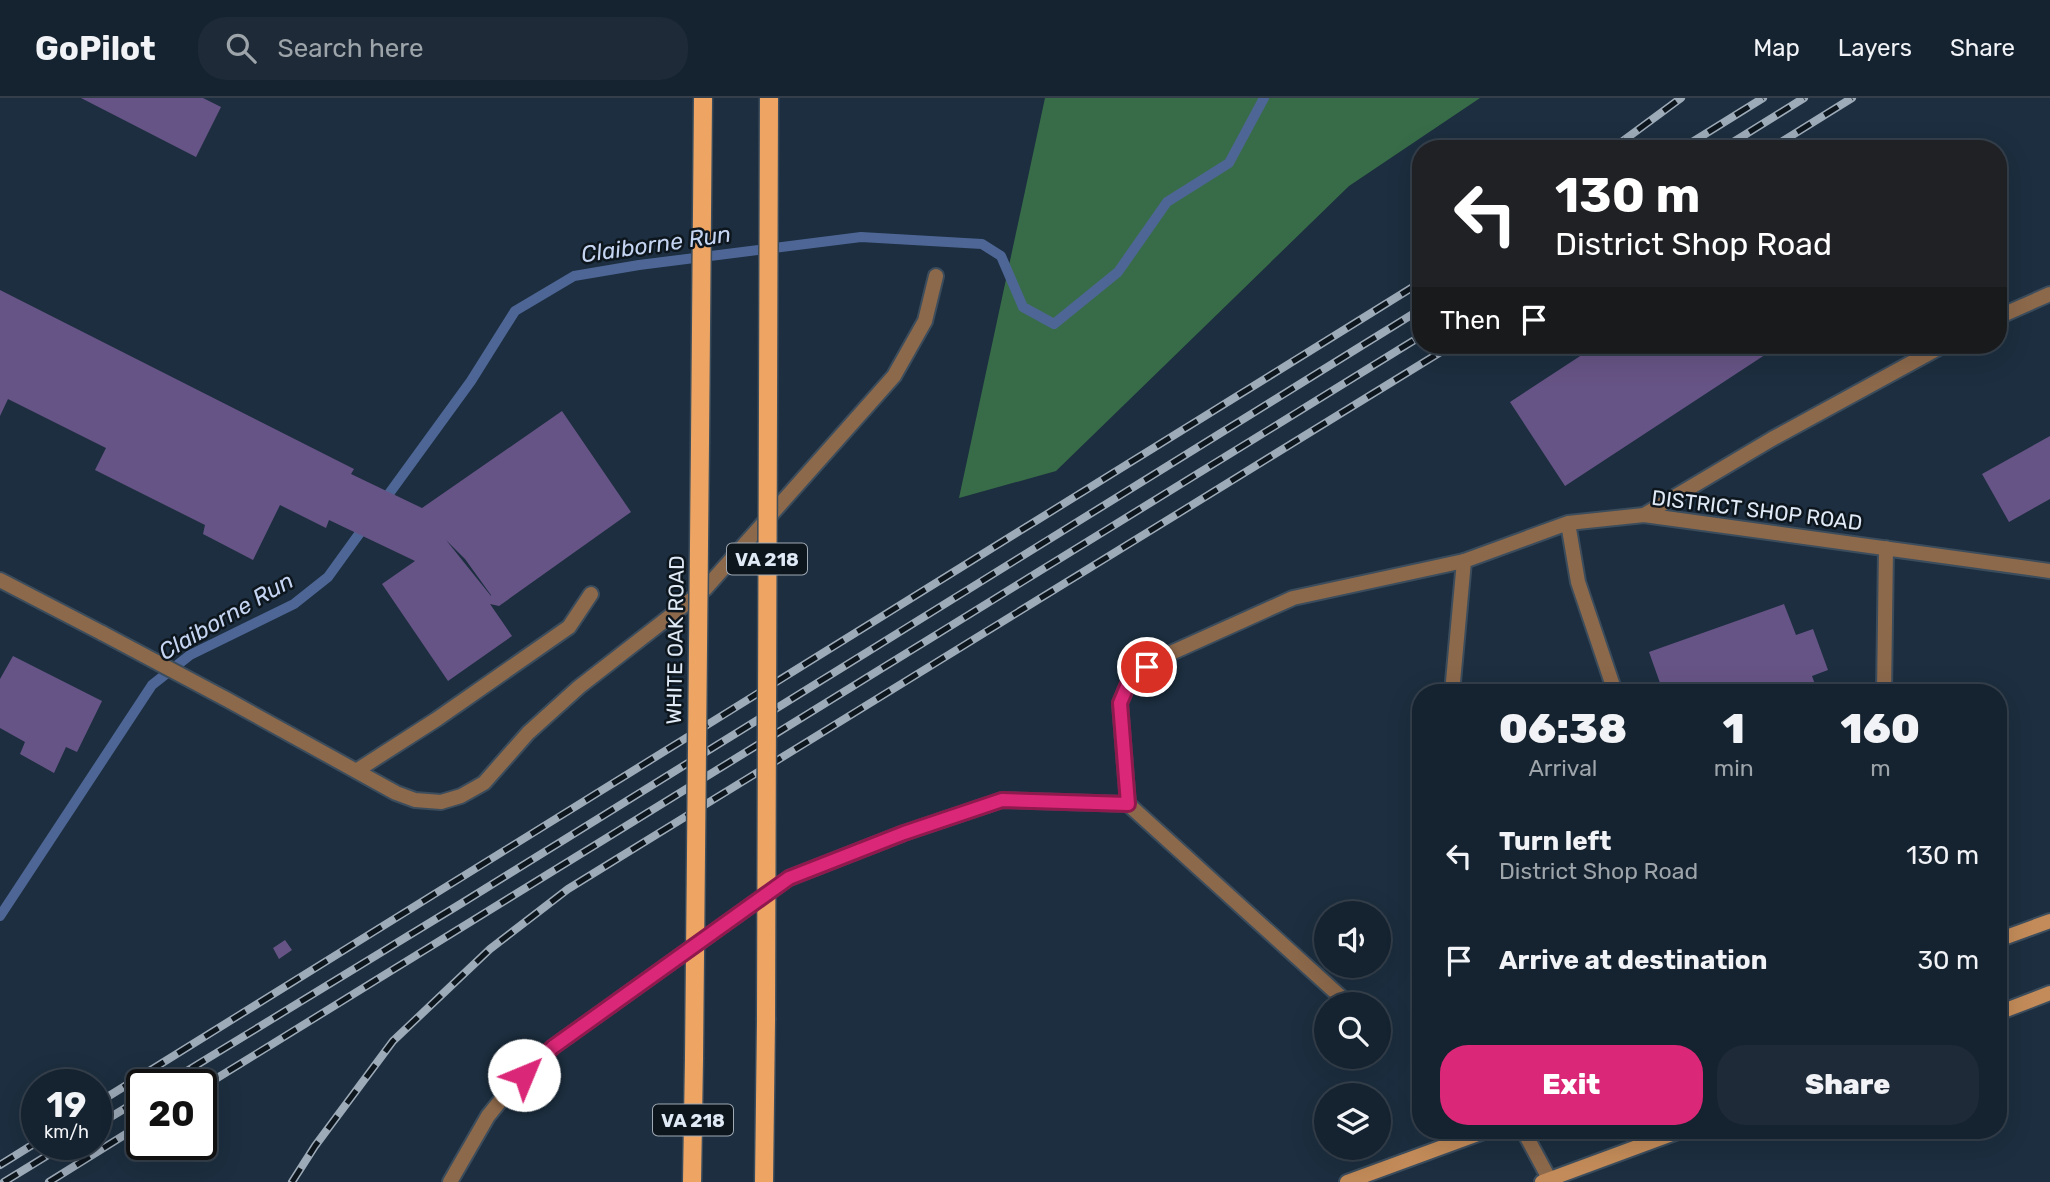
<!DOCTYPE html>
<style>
body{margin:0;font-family:Rubik,sans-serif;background:#1e2a37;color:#f1f3f6;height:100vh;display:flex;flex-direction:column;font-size:26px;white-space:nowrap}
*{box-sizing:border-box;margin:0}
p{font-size:23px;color:#9da4aa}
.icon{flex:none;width:38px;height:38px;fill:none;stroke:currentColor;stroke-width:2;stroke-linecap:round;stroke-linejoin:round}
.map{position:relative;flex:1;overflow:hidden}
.side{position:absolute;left:1412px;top:586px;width:595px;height:455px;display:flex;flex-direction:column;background:#15222f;border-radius:28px;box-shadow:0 7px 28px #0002,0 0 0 2px #343f4b}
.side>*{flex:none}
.guide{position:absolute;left:1412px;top:42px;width:595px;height:214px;border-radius:28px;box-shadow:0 7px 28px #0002,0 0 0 2px #343f4b;background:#202124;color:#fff;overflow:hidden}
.tools{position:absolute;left:1314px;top:803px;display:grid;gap:14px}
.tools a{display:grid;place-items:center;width:77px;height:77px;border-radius:50%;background:#15222f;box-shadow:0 7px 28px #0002,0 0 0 2px #343f4b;font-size:35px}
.speed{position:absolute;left:21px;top:971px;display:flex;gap:14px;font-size:35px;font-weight:700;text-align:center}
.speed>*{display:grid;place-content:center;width:91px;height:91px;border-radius:50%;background:#15222f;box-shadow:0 7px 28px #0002,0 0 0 2px #343f4b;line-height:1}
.speed small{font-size:18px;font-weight:400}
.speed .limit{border:4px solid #111;border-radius:10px;background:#fff;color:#111}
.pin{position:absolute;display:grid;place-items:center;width:60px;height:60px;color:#fff;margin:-30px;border:4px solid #fff;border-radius:50%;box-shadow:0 2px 7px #0007}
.me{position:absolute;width:77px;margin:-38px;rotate:45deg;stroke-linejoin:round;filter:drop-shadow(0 0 5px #0008)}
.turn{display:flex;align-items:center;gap:24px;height:147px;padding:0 28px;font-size:32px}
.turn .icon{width:91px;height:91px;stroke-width:2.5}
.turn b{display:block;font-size:49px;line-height:60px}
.then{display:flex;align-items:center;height:66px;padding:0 28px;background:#0003;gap:14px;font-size:26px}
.eta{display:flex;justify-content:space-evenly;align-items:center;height:119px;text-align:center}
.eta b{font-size:42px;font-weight:800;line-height:49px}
.cta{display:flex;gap:14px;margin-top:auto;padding:14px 28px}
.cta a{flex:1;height:80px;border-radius:28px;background:#db2777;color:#fff;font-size:28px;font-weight:800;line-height:80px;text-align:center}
.cta a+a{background:#1e2a37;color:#f1f3f6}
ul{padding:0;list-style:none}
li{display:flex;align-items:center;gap:21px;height:105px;padding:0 28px}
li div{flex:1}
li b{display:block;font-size:26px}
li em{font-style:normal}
header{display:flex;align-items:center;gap:42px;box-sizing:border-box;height:98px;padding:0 35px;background:#15222f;border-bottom:2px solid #343f4b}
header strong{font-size:33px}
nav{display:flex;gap:38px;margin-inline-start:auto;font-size:24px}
.search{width:490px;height:63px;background:#1e2a37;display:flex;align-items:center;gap:18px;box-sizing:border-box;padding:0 24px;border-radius:28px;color:#9da4aa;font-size:26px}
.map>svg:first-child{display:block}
.forest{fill:#386c48}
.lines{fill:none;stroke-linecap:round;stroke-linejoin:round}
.stream{stroke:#4e6695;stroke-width:10}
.building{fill:#675486;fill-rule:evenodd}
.service-casing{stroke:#3b4c5c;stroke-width:18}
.minor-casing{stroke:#3b4c5c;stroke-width:18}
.secondary-casing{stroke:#3b4c5c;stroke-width:18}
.primary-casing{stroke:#3b4c5c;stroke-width:21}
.service{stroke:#8d694b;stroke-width:14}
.minor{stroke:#8d694b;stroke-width:14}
.secondary{stroke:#c38b59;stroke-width:14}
.primary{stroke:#eea563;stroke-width:18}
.rail-casing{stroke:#9daab8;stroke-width:8}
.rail{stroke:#0d151d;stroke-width:5;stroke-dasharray:16;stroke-linecap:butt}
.primary-bridge-casing{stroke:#3b4c5c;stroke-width:21;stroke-linecap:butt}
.primary-bridge{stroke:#eea563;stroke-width:18}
.route-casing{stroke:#8e194d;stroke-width:18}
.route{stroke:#db2777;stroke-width:12}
.labels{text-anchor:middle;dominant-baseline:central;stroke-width:5;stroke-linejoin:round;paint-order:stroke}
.shield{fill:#0d151d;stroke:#a0aab5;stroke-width:2}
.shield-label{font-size:19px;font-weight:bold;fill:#dfeaf6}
.street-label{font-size:21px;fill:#dfeaf6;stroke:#0d151d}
.water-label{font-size:23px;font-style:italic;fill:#c4d4f1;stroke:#0d151d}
</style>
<header>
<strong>GoPilot</strong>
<div class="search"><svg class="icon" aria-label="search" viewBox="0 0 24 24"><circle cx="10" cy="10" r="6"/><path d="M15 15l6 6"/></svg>Search here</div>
<nav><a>Map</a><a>Layers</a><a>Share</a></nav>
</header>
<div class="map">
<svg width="2050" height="1084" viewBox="0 0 2050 1084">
<rect width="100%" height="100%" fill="#1c2e3f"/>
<path class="forest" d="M1045,0H1480L1349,88L1056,373L959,400Z"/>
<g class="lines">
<path class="stream" d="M383,404L471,283L515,213L574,178L639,167L861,139L982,146L1001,158L1023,209L1054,226L1118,174L1167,104L1229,65L1264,0
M0,818L152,587L190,557L294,506L328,479L367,425"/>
</g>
<path class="building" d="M81,0H203L221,9L196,59Z
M0,192L354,371L351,376L422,410L562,313L631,414L499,508L490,506L512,538L448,583L382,486L415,463L413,462L329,422L326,430L280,407L253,462L203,436L205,427L95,372L106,350L8,301L0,318ZM446,442L465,461L491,497V498Z
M1597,247H1780L1565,388L1510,304Z
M2050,338V401L2009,424L1982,376Z
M1784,506L1796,537L1813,531L1828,572L1812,578L1818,595H1647L1646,590L1660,585L1649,554Z
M13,558L102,603L77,654L66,649L54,675L20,656L25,644L0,630V581Z
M285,842L292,852L279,861L273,850Z"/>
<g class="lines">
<defs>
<path id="service" d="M1998,219L2050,196
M1644,417L1772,341L1944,247
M1568,425L1578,484L1612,585
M102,535L226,601L396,695L415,702L441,704L461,698L484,685L528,635L579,589L705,491L894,278L925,223L936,178
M1884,595L1886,450
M356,673L437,621L569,529L591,496
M1128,706L1120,605L1131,579L1162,559L1293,500L1464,463L1568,425L1644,417L2050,473
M450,1084L488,1018L510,991L553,949L789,780L904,735L1002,702L1128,706L1343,901"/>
<path id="minor" d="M0,482L102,535
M1452,595L1464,463
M1523,1032L1551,1084"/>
<path id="secondary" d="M1998,842L2050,823
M1998,915L2050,895
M1347,1084L1489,1032
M1542,1084L1683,1032"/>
<path id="primary" d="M700,344L703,0
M692,1084L694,961
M764,1084L766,922"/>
</defs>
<use href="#service" class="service-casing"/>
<use href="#minor" class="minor-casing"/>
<use href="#secondary" class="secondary-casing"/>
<use href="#primary" class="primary-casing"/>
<use href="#service" class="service"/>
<use href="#minor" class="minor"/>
<use href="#secondary" class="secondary"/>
<use href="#primary" class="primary"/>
<defs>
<path id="rail" d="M1612,51L1681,0
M1681,51L1763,0
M1722,51L1804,0
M1770,51L1852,0
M164,987L462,805L1421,211
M201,990L1421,238
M96,1006L1421,184
M96,1028L142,1000
M0,1067L37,1044
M4,1084L66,1046
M49,1084L142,1026
M292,1084L315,1048L393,943L490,851L568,791L1452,247"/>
</defs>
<use href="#rail" class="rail-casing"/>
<use href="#rail" class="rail"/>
<defs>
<path id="primary-bridge" d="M766,922L769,0
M694,961L700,344"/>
</defs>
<use href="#primary-bridge" class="primary-bridge-casing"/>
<use href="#primary-bridge" class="primary-bridge"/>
</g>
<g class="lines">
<defs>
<path id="route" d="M524,977L553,949L789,780L904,735L1002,702L1128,706L1120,605L1131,579L1147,569"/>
</defs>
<use href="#route" class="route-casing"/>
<use href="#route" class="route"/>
</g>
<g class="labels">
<g class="shield">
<rect x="727" y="445.5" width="80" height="31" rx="5"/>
<rect x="653" y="1006.5" width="80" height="31" rx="5"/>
</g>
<g class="shield-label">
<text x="767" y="461">VA 218</text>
<text x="693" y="1022">VA 218</text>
</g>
<g class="street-label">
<text transform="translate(1757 412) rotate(7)">DISTRICT SHOP ROAD</text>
<text transform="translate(675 542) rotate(-89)">WHITE OAK ROAD</text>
</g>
<g class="water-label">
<text transform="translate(656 146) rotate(-8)">Claiborne Run</text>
<text transform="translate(226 518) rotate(-30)">Claiborne Run</text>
</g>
</g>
</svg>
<div class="tools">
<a><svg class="icon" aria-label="sound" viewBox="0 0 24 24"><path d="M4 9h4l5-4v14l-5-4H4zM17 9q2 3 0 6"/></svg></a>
<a><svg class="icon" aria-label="search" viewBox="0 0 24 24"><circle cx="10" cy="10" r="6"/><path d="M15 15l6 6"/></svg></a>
<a><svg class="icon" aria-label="layers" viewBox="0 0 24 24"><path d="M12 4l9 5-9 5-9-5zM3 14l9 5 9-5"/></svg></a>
</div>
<div class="speed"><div>19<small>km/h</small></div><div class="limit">20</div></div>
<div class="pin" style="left:1147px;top:569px;background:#d93025"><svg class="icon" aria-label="arrive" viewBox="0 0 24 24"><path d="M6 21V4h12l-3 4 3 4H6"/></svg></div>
<svg class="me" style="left:524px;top:977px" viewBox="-20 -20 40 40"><circle r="19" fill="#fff"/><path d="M0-13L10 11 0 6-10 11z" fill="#db2777"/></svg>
<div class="guide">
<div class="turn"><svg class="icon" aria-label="left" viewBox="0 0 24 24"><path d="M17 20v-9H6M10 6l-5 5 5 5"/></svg><div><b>130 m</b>District Shop Road</div></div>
<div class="then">Then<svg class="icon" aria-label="arrive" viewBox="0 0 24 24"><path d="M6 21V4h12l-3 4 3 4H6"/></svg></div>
</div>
<section class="side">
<div class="eta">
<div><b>06:38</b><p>Arrival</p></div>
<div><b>1</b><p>min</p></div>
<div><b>160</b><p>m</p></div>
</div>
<ul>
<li><svg class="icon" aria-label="left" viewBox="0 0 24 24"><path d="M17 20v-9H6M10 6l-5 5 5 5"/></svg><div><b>Turn left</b><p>District Shop Road</p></div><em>130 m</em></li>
<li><svg class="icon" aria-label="arrive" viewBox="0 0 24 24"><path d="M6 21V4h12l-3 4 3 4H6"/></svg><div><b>Arrive at destination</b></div><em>30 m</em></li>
</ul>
<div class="cta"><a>Exit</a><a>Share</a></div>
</section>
</div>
